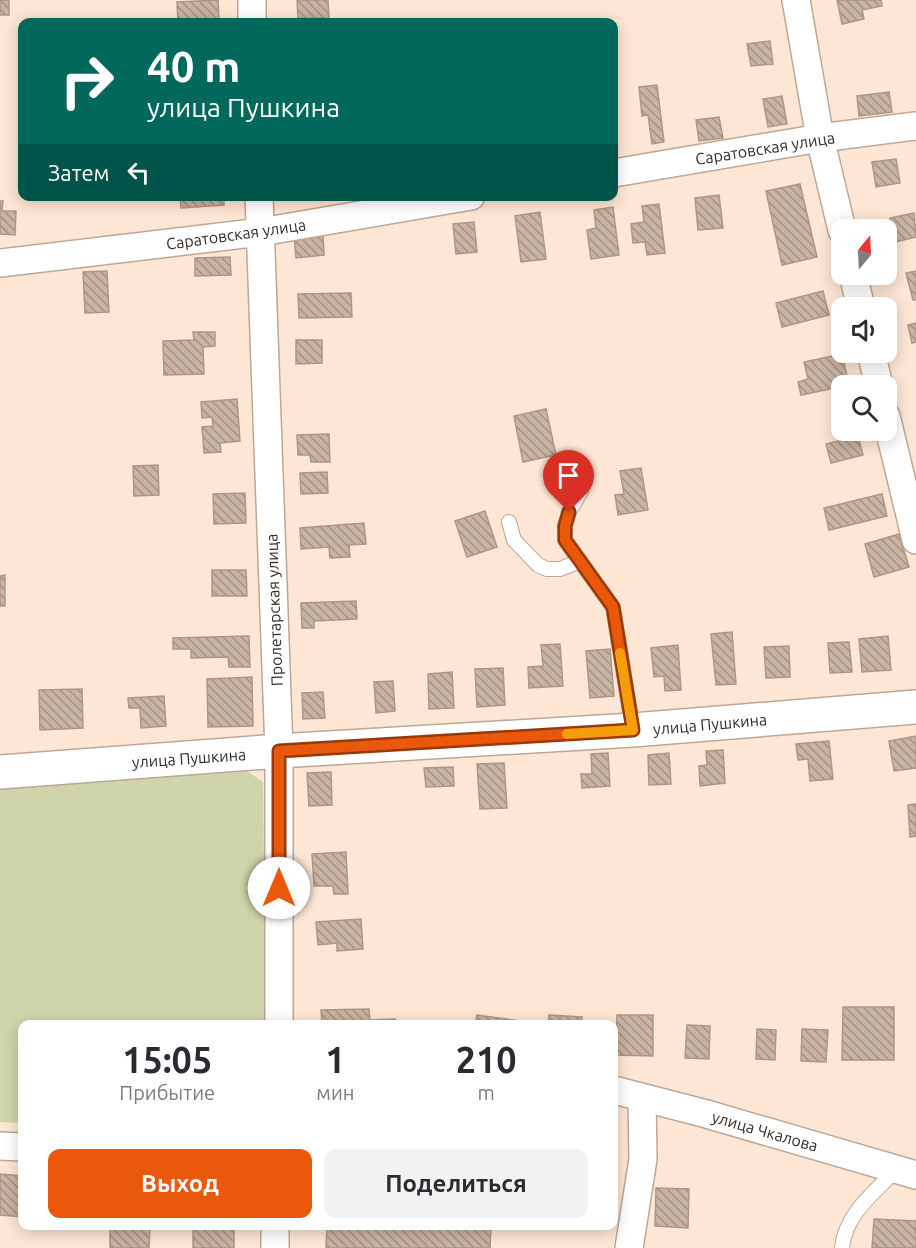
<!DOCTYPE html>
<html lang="ru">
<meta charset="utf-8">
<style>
body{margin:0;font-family:Ubuntu,sans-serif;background:#f2f2f3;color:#2b2b33;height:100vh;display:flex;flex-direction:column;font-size:22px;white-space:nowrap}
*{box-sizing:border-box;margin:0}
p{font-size:20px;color:#7c7c81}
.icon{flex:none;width:33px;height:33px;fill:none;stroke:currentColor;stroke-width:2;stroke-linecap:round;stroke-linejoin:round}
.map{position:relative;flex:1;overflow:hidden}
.sheet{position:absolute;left:18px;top:1020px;width:600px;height:210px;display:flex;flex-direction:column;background:#fff;border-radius:12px;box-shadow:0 3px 15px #0003}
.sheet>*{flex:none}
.hud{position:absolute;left:18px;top:18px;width:600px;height:183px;border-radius:12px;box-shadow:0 3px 15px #0003;background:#00695c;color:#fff;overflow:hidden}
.needle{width:39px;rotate:18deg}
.fabs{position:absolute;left:831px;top:219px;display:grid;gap:12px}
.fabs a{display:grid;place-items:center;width:66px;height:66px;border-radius:12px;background:#fff;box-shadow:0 3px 15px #0003;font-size:30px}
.pin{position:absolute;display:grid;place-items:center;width:51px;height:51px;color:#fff;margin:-62px -26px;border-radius:50% 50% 50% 0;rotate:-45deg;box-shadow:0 0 6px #0007}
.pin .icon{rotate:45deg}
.me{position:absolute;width:66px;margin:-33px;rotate:0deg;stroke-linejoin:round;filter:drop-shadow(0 0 4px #0008)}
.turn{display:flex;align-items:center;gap:21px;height:126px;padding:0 30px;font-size:27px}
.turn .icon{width:78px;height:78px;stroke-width:2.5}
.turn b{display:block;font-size:42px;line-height:51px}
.then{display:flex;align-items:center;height:57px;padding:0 30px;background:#0003;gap:12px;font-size:22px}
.eta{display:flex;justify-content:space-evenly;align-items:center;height:102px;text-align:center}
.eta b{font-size:36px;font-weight:700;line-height:42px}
.button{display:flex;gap:12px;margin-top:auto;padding:12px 30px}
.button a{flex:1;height:69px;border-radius:12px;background:#ea580c;color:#fff;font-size:24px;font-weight:700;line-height:69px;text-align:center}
.button a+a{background:#f2f2f3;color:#2b2b33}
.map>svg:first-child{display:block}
.park{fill:#cfd4ab}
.building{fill:url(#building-back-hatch);stroke:#ac9786;stroke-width:1.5}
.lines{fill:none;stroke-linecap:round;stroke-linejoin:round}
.lane-casing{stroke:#bda796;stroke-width:16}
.street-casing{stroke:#bda796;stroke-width:30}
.secondary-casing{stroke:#bda796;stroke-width:36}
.lane{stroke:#fff;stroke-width:14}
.street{stroke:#fff;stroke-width:27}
.secondary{stroke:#fff;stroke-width:33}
.route-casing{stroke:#983908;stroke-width:15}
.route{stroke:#ea580c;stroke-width:10}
.slow{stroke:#f59e0b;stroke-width:10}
.labels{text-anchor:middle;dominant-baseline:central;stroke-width:5;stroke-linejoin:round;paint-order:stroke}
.street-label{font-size:16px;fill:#342b24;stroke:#fff}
</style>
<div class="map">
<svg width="916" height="1248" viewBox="0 0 916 1248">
<defs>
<pattern id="building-back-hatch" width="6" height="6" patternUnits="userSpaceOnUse" patternTransform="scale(1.5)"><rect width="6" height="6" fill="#c9b3a2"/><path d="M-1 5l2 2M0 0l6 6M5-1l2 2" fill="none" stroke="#a49284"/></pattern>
</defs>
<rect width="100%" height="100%" fill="#fde6d4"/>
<path class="park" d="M235,763L263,782L266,1024H22V1123L0,1122V779Z"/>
<path class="building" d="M0,0H9V15H0Z
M218,0L219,22H178L177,2Z
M297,0H328L329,18H298Z
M837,0H881L882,6L862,10L864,19L842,24Z
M770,41L773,64L751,66L747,44Z
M657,85L664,142L652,144L648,115L642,116L639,87Z
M889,92L892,112L859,116L857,96Z
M782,96L787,124L768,127L763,99Z
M719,117L723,138L699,141L696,120Z
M896,159L900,183L876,187L872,162Z
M800,184L817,257L782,265L766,191Z
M719,195L723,228L698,230L695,198Z
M180,196H224V205L181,208Z
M0,201H3L2,211H16L15,235L0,234Z
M659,204L665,253L647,255L645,242L633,243L631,224L644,222L642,206Z
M613,207L619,255L591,259L587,230L596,228L594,210Z
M540,212L546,259L521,262L515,216Z
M914,213L916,237L895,242L890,218Z
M474,222L477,252L456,254L453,224Z
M323,233L324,255L296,258L294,236Z
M230,257L231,275L195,276V258Z
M107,271L109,312L85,313L83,272Z
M916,271V300H913L906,273Z
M823,291L829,315L782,327L776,303Z
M351,293L352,317L299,318L298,294Z
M916,323V342L912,343L908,325Z
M193,332H215V346L203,347L204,374L164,375L163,341L194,340Z
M296,340H322V363L296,364Z
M842,354L849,385L801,395L798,382L808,379L804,362Z
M237,399L240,441L220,443L221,452L204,453L202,427L213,426L212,417L202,418L201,402Z
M546,409L556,455L523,462L514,416Z
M329,434L330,462H311L310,455H298L297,435Z
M858,436L863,455L831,463L826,444Z
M158,465L159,495L134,496L133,466Z
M641,468L648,510L618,515L615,495L624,494L620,471Z
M327,472L328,493L301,494L300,473Z
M245,493L246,523L214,524L213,494Z
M882,494L887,516L829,530L824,508Z
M485,511L497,547L467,557L455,521Z
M364,523L366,544L349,545L350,557L330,558L329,547L301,549L300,528Z
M899,534L909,567L874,577L865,544Z
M212,570H246L247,596H212Z
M5,575V606H0V576Z
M356,601L357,619L314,621V628H302L301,603Z
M732,632L736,684L716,685L711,634Z
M249,636L250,667H229L228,657L191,658V649H173V638Z
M888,636L891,670L862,672L859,639Z
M849,642L852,672L830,673L828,643Z
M560,644L563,686L529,688L528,667L543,666L541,645Z
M678,645L681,690L665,691L664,676L654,677L651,648Z
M789,646L790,677L766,678L764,647Z
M610,649L614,696L590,698L586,651Z
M503,668L505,705L477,707L475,669Z
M452,672L454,708L429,709L428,674Z
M252,677L253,726L208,727L207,679Z
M393,681L395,711L376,713L374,682Z
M82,689L83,728L40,730L39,690Z
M323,692L325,718L303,719L302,693Z
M164,696L166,726L141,728L140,708H129L128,698Z
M916,736V768L894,771L889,741Z
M829,741L833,779L810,781L808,759L798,760L796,744Z
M723,750L725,783L700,786L699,766L707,765L706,751Z
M608,753L610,786L582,788L581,774H592L591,754Z
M669,753L671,784L649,785L648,755Z
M504,763L507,808L480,809L477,764Z
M453,767L454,786L426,787L424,768Z
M331,772L332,805L309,806L307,773Z
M916,804V836L910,837L908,805Z
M346,852L348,894H334L333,886H314L312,854Z
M361,919L363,949L337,951V943L318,945L316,922Z
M843,1007H894V1060H842Z
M369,1009L370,1020L395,1019V1024H322L321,1010Z
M477,1015L520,1021V1024H475Z
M549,1015L582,1017L581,1024H548Z
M617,1015H653V1056L616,1055Z
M687,1025L710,1026L709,1059L685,1058Z
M757,1029L776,1030L775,1060L756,1059Z
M802,1029L828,1030L826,1062L801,1061Z
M0,1174L22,1176V1217L0,1215Z
M656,1188L689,1189L688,1228L655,1226Z
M874,1219L916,1221V1248H872Z
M110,1226H150L149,1248H110Z
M193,1226H234V1248H193Z
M327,1226H491L490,1248H326Z"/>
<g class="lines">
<defs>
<path id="lane" d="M581,491L569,512L565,526V540L613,607L633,730
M509,522L514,540L538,565L547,569H560L580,561
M842,1248C845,1214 875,1192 897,1169"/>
<path id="street" d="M252,0V22
M796,0L820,138L842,230
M614,173L820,138L916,126
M259,196L279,751V1024
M0,263L261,232L471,196
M853,274L861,308
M871,352L879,386
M886,416L916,540
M614,1090L703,1113L916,1175
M0,1146L22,1147
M275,1248V1226
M629,1248L643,1159L642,1098"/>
<path id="secondary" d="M0,772L279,751L633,730L916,707"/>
</defs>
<use href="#lane" class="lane-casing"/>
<use href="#street" class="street-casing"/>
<use href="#secondary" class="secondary-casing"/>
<use href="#lane" class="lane"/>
<use href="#street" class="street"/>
<use href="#secondary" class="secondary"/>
</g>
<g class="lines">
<defs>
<path id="route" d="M279,888V751L633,730L613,607L565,540V526L569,512"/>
</defs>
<use href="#route" class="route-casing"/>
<use href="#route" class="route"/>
<path class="slow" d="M567,734L633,730L620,653"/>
</g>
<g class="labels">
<g class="street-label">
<text transform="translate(765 148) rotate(-9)">Саратовская улица</text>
<text transform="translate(236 234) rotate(-8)">Саратовская улица</text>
<text transform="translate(274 610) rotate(-92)">Пролетарская улица</text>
<text transform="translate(710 724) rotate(-5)">улица Пушкина</text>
<text transform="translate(189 758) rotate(-4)">улица Пушкина</text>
<text transform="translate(765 1131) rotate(16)">улица Чкалова</text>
</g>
</g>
</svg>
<div class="fabs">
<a><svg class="needle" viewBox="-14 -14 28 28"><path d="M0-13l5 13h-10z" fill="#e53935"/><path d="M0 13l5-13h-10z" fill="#7c7c81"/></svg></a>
<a><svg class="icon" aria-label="sound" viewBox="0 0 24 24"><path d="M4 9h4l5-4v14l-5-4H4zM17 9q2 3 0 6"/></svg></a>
<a><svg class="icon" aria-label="search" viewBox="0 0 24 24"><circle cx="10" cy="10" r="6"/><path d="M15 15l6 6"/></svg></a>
</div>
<div class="pin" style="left:569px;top:512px;background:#d93025"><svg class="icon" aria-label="arrive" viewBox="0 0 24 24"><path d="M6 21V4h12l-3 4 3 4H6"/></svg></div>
<svg class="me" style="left:279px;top:888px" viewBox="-20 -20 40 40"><circle r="19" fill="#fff"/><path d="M0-13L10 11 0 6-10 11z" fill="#ea580c"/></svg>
<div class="hud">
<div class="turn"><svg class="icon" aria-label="right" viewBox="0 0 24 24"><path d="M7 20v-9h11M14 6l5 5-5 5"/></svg><div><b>40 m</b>улица Пушкина</div></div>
<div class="then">Затем<svg class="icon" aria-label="left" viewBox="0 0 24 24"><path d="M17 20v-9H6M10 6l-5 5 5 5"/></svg></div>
</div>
<section class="sheet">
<div class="eta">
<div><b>15:05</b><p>Прибытие</p></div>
<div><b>1</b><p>мин</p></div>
<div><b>210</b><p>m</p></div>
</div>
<div class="button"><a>Выход</a><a>Поделиться</a></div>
</section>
</div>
